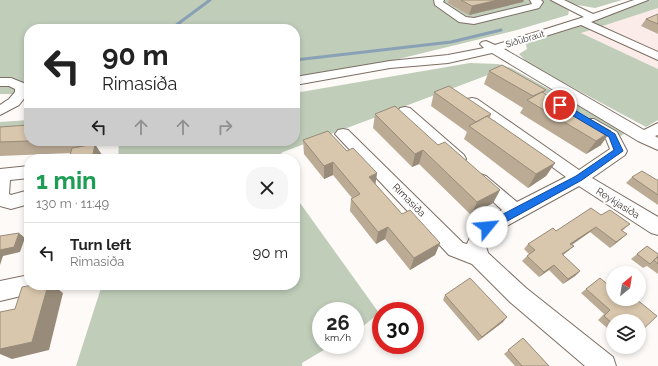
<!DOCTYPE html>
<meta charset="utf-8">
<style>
body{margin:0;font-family:Raleway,sans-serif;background:#f6f6f6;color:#222;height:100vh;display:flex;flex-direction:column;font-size:15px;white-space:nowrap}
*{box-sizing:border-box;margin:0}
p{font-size:13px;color:#767676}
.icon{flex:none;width:22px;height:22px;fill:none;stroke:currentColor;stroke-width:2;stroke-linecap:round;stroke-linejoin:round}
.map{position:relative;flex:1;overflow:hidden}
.sheet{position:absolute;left:24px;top:154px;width:276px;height:136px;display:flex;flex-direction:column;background:#fff;border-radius:16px;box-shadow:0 2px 6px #0003}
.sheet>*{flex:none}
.hud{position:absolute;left:24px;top:24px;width:276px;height:122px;border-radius:16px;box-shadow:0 2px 6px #0003;background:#fff;color:#222;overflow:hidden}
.needle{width:26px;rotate:30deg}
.tools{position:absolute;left:606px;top:266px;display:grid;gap:8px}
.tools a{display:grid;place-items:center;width:40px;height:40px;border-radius:50%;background:#fff;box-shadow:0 2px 6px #0003;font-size:20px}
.speed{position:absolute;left:312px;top:302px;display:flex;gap:8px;font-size:20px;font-weight:700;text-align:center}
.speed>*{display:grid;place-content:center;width:52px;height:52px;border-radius:50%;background:#fff;box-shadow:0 2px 6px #0003;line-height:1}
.speed small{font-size:10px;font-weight:400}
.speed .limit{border:6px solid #d22;background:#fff;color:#111}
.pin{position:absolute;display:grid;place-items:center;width:34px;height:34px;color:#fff;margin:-17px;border:2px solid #fff;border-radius:50%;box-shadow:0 1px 4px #0007}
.me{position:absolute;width:44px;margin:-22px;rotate:62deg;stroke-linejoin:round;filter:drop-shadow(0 0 3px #0008)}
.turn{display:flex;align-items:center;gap:14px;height:84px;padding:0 12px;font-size:18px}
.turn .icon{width:52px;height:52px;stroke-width:2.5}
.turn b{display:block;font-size:28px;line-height:34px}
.lanes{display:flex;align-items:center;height:38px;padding:0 12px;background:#0003;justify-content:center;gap:20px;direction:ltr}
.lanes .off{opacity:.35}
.round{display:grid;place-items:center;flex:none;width:42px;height:42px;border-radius:16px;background:#f6f6f6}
.overview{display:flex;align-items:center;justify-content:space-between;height:68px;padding:0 12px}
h1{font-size:24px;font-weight:700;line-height:30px;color:#1e9e55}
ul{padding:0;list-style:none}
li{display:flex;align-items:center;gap:12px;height:60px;padding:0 12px;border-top:1px solid #e0e0e0}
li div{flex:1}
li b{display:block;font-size:15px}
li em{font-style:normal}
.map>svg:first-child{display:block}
.commercial{fill:#fcece9}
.green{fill:#bfcdb9}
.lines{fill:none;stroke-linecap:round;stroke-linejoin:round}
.stream{stroke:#89a0b5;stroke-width:3}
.minor-casing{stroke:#7d6e64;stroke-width:2}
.minor{fill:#fff;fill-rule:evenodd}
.wall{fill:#bbab95}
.shaded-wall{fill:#988b79}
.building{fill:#d9c7ad;stroke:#988b79}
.route{fill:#1a73e8;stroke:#114b97}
.labels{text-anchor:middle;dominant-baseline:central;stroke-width:4;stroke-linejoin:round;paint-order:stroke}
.far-street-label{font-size:9px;fill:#38312d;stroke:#fff}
.street-label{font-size:10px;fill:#38312d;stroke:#fff}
</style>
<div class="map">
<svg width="658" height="366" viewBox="0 0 658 366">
<rect width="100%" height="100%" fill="#fdfaf7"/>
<path class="commercial" d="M658,8V69L580,33Z"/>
<path class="green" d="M0,0H622L595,8L572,4L565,7L569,11L568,15L517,30L378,64L295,77V29H29V94H0Z
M649,0H658V8L581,33L658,69V120L646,127L529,64L519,54L527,49L525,41Z
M470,63L498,64L511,68L626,132L621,136L504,69L283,152L273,159H118L119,141H295V93Z
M29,120V130L0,131V122Z
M295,196L379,313L355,333V311H321V345H345L340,352L327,348L302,363V366H76L102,285H295Z"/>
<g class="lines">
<path class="stream" d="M171,29L210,0
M295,60L451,42L501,30"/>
<defs>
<path id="minor" d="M434,0H444L443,2L466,17L474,18L532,4L530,0H541L543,2L539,8L474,24L459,22L435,5Z
M551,0H564L593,14L634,0H648L591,22L658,52V60L581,25L504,49L644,130L658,123V135L655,136L658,138V150L638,141L492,53L448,63L390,68L295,85V77L390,61L448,55L484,48L480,44L482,42L486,41L495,45L584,17Z
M0,78H11L26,84L29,92L19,105L0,115V105L9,99L15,92V89L9,86H0Z
M472,98L477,99L579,170L610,149L606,139L584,125L582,122L584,119H594L617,132L627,151L625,155L592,178L658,217V235L651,233L579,186L494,233L486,246L488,253L526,288L613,357L616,366H585L510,302L472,264L449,255L335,134L338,130L343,129L348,130L463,243L467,244C476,224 483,220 502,210L474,184L472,180L474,176L480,174L486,176L517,202L566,177L467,105L465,102L467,99Z
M405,107L410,108L464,155L466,159L464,163L458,165L452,163L400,114L398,111L400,108Z
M29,166V178L10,180L9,194L11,195L29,190V204L11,209L0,206V169Z
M29,275V285H42L38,292L0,301V281Z"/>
</defs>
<use href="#minor" class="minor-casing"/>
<use href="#minor" class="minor"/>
</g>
<path class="wall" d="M449,0H524L523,2L469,15L448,3Z
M658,14V34L641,26L646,19Z
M489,71L546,90L544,93L601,145L586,154L520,113L523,108L484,84Z
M434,92L491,114L490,118L555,163L546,176L528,188L464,139L467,132L431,106Z
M375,114L438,145L500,190L493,203L471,215L419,164L412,167L373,128Z
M29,125V141H87L85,146L104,158V159H69L71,153L0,156V127Z
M303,140L347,151L377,173L375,184L402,214L440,243L435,255L410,270L385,239L376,244L350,211L351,199L352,198L333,175L324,179L304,154Z
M632,177L658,180V205L626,183Z
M601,215L630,224L622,231L627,234L610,248L590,232L572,245L574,246L568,251L563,255L580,271L575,276L563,284L549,270L539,277L522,261L529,254L524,249L528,244L556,231Z
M647,246L658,254V274L647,266L643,268L631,259Z
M600,278L613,289V333L598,320L604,314L581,293Z
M445,295L503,322L478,341L443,300Z
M523,338L549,366H515L504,354Z"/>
<path class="shaded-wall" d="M498,0H524L523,2L469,15L472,6Z
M611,131L601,145L586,154L596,141Z
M74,141H87L81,152Z
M95,144L104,158V159H92Z
M423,150L419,164L412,167L415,154Z
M333,162V175L324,179V166Z
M555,163L546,176L528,188L536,174Z
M377,173L375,187L369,177Z
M500,190L493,203L471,215L477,202Z
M388,227L385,239L376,244L378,232Z
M596,227L590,232L565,249L570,244Z
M19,233L25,238L20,252L3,256L0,265V250Z
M627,234L620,240L610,248L616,242Z
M440,243L435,255L410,270L414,258Z
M574,246L568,251L557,259L562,254Z
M554,265L549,270L539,277L544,272Z
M580,271L575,276L563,284L568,279Z
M48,285H53L63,293L49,350L12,359L0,354V349Z
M507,317L503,322L478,341L482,337Z"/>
<path class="building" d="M461,0H498L472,6Z
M658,14V24L646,19Z
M502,65L546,90L533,96L489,71Z
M449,86L491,114L476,122L434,92Z
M542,92L611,131L596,141L527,100Z
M395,106L438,145L445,142L500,190L477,202L423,150L415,154L375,114Z
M487,116L555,163L536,174L469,126Z
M29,125V141L0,142V127Z
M328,131L347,151L353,148L377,173L369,177L402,214L410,210L440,243L414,258L388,227L378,232L351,199L360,194L333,162L324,166L303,140Z
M95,144L92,159H69L72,148Z
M642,171L657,180H658V195L632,177Z
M591,208L601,215L610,210L630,224L621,230L627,234L616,242L596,227L570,244L574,246L562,254L580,271L568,279L554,265L544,272L527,256L535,250L528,244L553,228L556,231Z
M19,233L14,247L0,250V236Z
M647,246L658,254V256L650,264L637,254Z
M658,257V264L654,260Z
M470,278L507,317L482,337L445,295Z
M600,278L613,289V299H636L657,316L639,333V321H613V324L604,316L610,310L586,289Z
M33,285H48L32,342L0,349V312L15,309L22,287Z
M523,338L549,366H522L508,350Z"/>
<path class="route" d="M558,103H563L615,134L623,151L582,180L491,230H484L482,227L484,224L576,176L614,150L609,137L558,107Z"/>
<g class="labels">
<g class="far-street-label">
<text transform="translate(525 39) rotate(-17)">Síðubraut</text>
</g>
<g class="street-label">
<text transform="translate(409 200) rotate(45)">Rimasíða</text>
<text transform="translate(618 203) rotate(32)">Reykjasíða</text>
</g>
</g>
</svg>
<div class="tools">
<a><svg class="needle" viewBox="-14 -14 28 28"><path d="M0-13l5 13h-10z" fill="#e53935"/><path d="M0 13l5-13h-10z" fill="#767676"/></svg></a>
<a><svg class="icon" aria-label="layers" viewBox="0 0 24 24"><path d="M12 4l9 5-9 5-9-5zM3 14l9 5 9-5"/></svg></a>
</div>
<div class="speed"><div>26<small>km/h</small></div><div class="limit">30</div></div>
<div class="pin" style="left:560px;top:105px;background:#d93025"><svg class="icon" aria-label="arrive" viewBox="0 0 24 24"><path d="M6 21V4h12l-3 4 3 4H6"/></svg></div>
<svg class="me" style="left:487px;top:227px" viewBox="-20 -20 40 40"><circle r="19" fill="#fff"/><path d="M0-13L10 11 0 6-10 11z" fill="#1a73e8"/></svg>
<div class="hud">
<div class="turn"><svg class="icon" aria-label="left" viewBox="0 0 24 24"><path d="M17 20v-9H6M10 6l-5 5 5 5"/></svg><div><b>90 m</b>Rimasíða</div></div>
<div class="lanes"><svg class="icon" aria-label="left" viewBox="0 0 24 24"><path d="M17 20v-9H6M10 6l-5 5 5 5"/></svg><svg class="icon off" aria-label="ahead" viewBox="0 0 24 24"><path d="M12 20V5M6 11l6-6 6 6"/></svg><svg class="icon off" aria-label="ahead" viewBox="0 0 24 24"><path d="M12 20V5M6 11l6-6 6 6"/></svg><svg class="icon off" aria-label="right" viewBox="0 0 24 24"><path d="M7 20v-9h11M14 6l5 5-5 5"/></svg></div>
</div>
<section class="sheet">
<div class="overview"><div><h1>1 min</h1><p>130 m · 11:49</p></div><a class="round"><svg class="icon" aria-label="close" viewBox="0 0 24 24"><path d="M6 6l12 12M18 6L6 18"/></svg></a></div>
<ul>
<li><svg class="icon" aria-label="left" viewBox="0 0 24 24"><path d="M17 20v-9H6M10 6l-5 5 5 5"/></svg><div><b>Turn left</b><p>Rimasíða</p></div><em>90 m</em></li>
</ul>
</section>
</div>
